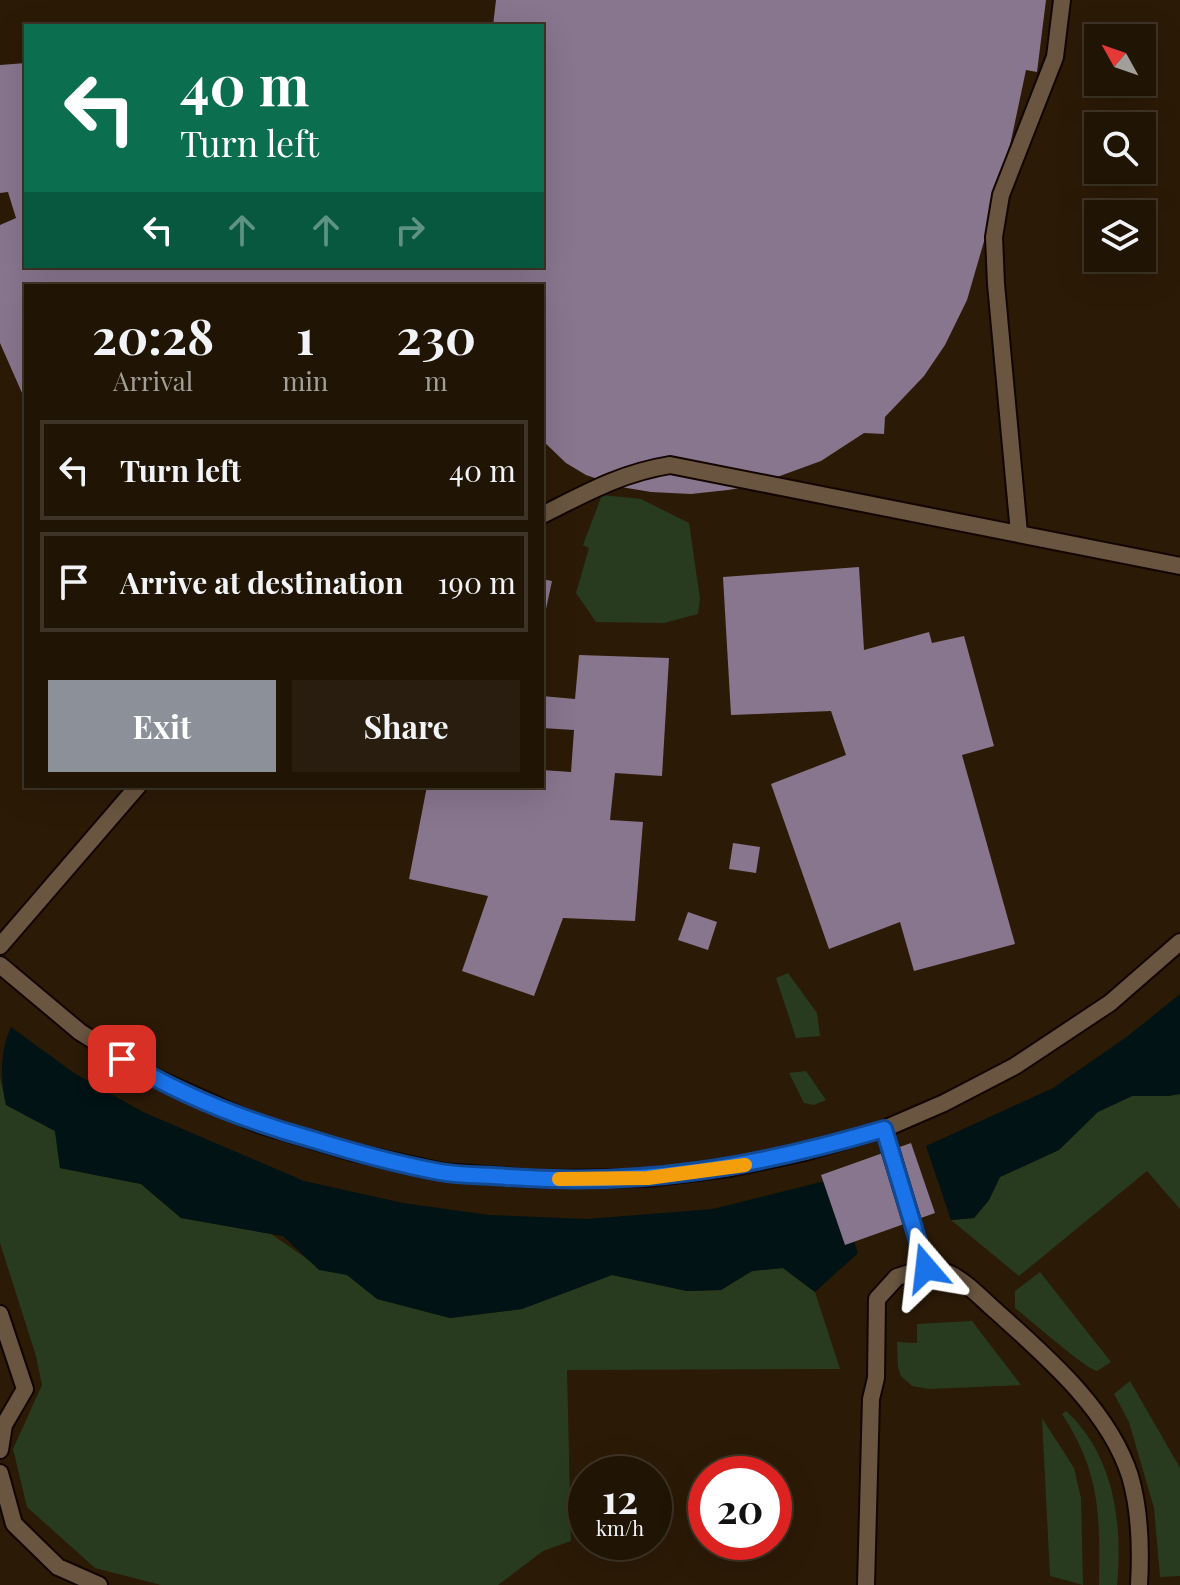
<!DOCTYPE html>
<style>
body{margin:0;font-family:"Playfair Display",serif;background:#281d0e;color:#f1f3f6;height:100vh;display:flex;flex-direction:column;font-size:30px;white-space:nowrap}
*{box-sizing:border-box;margin:0}
p{font-size:26px;color:#a29e9a}
.icon{flex:none;width:44px;height:44px;fill:none;stroke:currentColor;stroke-width:2;stroke-linecap:round;stroke-linejoin:round}
.map{position:relative;flex:1;overflow:hidden}
.panel{position:absolute;left:24px;top:284px;width:520px;height:504px;display:flex;flex-direction:column;background:#201404;border-radius:0px;box-shadow:0 8px 32px #0002,0 0 0 2px #3d3326}
.panel>*{flex:none}
.banner{position:absolute;left:24px;top:24px;width:520px;height:244px;border-radius:0px;box-shadow:0 8px 32px #0002,0 0 0 2px #3d3326;background:#0b6e4f;color:#fff;overflow:hidden}
.needle{width:52px;rotate:310deg}
.fabs{position:absolute;left:1084px;top:24px;display:grid;gap:16px}
.fabs a{display:grid;place-items:center;width:72px;height:72px;border-radius:0px;background:#201404;box-shadow:0 8px 32px #0002,0 0 0 2px #3d3326;font-size:40px}
.speed{position:absolute;left:568px;top:1456px;display:flex;gap:16px;font-size:40px;font-weight:700;text-align:center}
.speed>*{display:grid;place-content:center;width:104px;height:104px;border-radius:50%;background:#201404;box-shadow:0 8px 32px #0002,0 0 0 2px #3d3326;line-height:1}
.speed small{font-size:20px;font-weight:400}
.speed .limit{border:12px solid #d22;background:#fff;color:#111}
.pin{position:absolute;display:grid;place-items:center;width:68px;height:68px;color:#fff;margin:-34px;border-radius:16px;box-shadow:0 4px 12px #0006}
.me{position:absolute;width:88px;margin:-44px;rotate:343deg;stroke-linejoin:round;filter:drop-shadow(0 0 6px #0008)}
.turn{display:flex;align-items:center;gap:28px;height:168px;padding:0 24px;font-size:36px}
.turn .icon{width:104px;height:104px;stroke-width:2.5}
.turn b{display:block;font-size:56px;line-height:68px}
.lanes{display:flex;align-items:center;height:76px;padding:0 24px;background:#0003;justify-content:center;gap:40px;direction:ltr}
.lanes .off{opacity:.35}
.eta{display:flex;justify-content:space-evenly;align-items:center;height:136px;text-align:center}
.eta b{font-size:48px;font-weight:700;line-height:56px}
.cta{display:flex;gap:16px;margin-top:auto;padding:16px 24px}
.cta a{flex:1;height:92px;border-radius:0px;background:#8c9099;color:#fff;font-size:32px;font-weight:700;line-height:92px;text-align:center}
.cta a+a{background:#281d0e;color:#f1f3f6}
ul{padding:0;list-style:none}
li{display:flex;align-items:center;gap:24px;height:100px;margin:0 16px 12px;padding:0 8px;border:4px solid #3d3326;border-radius:0px}
li div{flex:1}
li b{display:block;font-size:30px}
li em{font-style:normal}
.map>svg:first-child{display:block}
.green{fill:#293b1f}
.water{fill:#011315}
.building{fill:#88758e}
.lines{fill:none;stroke-linecap:round;stroke-linejoin:round}
.lane-casing{stroke:#130500;stroke-width:20}
.lane{stroke:#695540;stroke-width:16}
.route-casing{stroke:#114b97;stroke-width:20}
.route{stroke:#1a73e8;stroke-width:14}
.slow{stroke:#f59e0b;stroke-width:14}
</style>
<div class="map">
<svg width="1180" height="1585" viewBox="0 0 1180 1585">
<rect width="100%" height="100%" fill="#2b1a06"/>
<path class="green" d="M602,495L641,499L689,523L700,599L698,614L664,623L596,622L576,593L589,548L583,545Z
M788,973L817,1013L820,1036L796,1038L776,978Z
M806,1071L826,1100L814,1105L804,1103L789,1073Z
M0,1077L6,1105L55,1131L60,1168L141,1184L181,1218L271,1234L310,1261L347,1275L378,1299L450,1318L522,1309L612,1275L687,1291L721,1290L752,1271L783,1268L815,1292L840,1369L567,1370L571,1541L543,1551L498,1585H161L95,1568L27,1507L13,1449L42,1385L36,1356L0,1243Z
M1180,1094V1209L1147,1171L1019,1276L951,1220L974,1218L989,1200L1000,1177L1059,1150L1097,1112L1132,1096H1168Z
M1040,1272L1111,1362L1097,1371C1086,1369 1029,1319 1015,1308V1291Z
M972,1321L1021,1385L929,1389L912,1386L901,1376L898,1367L897,1342L917,1343V1324Z
M1130,1381L1180,1468V1576L1160,1577L1154,1508L1129,1422L1114,1394Z
M1066,1411C1114,1455 1123,1523 1117,1585H1099C1100,1517 1101,1473 1062,1414Z
M1042,1418L1074,1468L1081,1498L1083,1585L1050,1576Z"/>
<path class="water" d="M1180,994V1094L1168,1096H1132L1098,1112L1059,1150L1000,1177L989,1200L974,1218L951,1220L926,1146L1053,1088L1128,1036Z
M11,1027L74,1073L143,1112L304,1181L403,1203L489,1215L587,1219L713,1209L833,1179L858,1253L815,1292L783,1268L752,1271L721,1290L687,1291L612,1275L522,1309L450,1318L377,1299L347,1275L319,1270L283,1236L181,1218L141,1184L60,1168L55,1131L6,1105C0,1076 0,1052 11,1027Z"/>
<path class="building" d="M496,0H1046L1037,72L1026,70L1005,169L967,300L945,345L924,376L885,417L884,434L864,433L821,461L752,486L728,490L691,494L651,492L621,487L586,475L566,463L542,440V286H26V402L0,343V225L16,218L8,192L0,193V65L26,63V266H542V26H493Z
M859,567L864,650L929,632L932,643L964,636L994,746L962,755L1015,944L914,971L900,922L829,949L771,784L846,755L831,711L731,715L723,577Z
M542,579L552,581L543,623H542Z
M579,655L669,658L662,776L615,773L610,820L643,822L635,921L563,918L534,996L462,971L488,896L409,879L427,786H542V770L571,772L574,730L542,728V696L575,699Z
M733,843L760,847L756,873L729,869Z
M688,912L717,922L708,950L678,940Z
M911,1143L935,1213L845,1245L821,1175Z"/>
<g class="lines">
<defs>
<path id="lane" d="M542,515C586,493 621,473 670,465L1180,566
M1019,533L996,284L994,237L1001,195L1055,57L1062,0
M0,946L138,786
M0,965L80,1032L143,1072L258,1124L352,1152L443,1172L540,1179L648,1178L730,1168L805,1152L884,1129L944,1103L1015,1066L1110,1003L1180,942
M884,1129L926,1268C934,1269 943,1270 950,1274C968,1283 982,1299 997,1312C1047,1357 1109,1410 1130,1476C1140,1510 1141,1550 1139,1585
M0,1314L25,1389L4,1425L0,1450
M0,1473L14,1524L58,1567L99,1585
M866,1585L871,1399L876,1378L877,1299L897,1277L926,1268"/>
</defs>
<use href="#lane" class="lane-casing"/>
<use href="#lane" class="lane"/>
</g>
<g class="lines">
<defs>
<path id="route" d="M122,1059C178,1094 247,1121 311,1139C353,1152 397,1164 440,1172C462,1176 485,1175 507,1177C642,1187 755,1167 884,1129L926,1268"/>
</defs>
<use href="#route" class="route-casing"/>
<use href="#route" class="route"/>
<path class="slow" d="M559,1179L648,1178L745,1165"/>
</g>
</svg>
<div class="fabs">
<a><svg class="needle" viewBox="-14 -14 28 28"><path d="M0-13l5 13h-10z" fill="#e53935"/><path d="M0 13l5-13h-10z" fill="#a29e9a"/></svg></a>
<a><svg class="icon" aria-label="search" viewBox="0 0 24 24"><circle cx="10" cy="10" r="6"/><path d="M15 15l6 6"/></svg></a>
<a><svg class="icon" aria-label="layers" viewBox="0 0 24 24"><path d="M12 4l9 5-9 5-9-5zM3 14l9 5 9-5"/></svg></a>
</div>
<div class="speed"><div>12<small>km/h</small></div><div class="limit">20</div></div>
<div class="pin" style="left:122px;top:1059px;background:#d93025"><svg class="icon" aria-label="arrive" viewBox="0 0 24 24"><path d="M6 21V4h12l-3 4 3 4H6"/></svg></div>
<svg class="me" style="left:926px;top:1268px" viewBox="-20 -20 40 40"><path d="M0-17L14 15 0 8-14 15z" fill="#1a73e8" stroke="#fff" stroke-width="4"/></svg>
<div class="banner">
<div class="turn"><svg class="icon" aria-label="left" viewBox="0 0 24 24"><path d="M17 20v-9H6M10 6l-5 5 5 5"/></svg><div><b>40 m</b>Turn left</div></div>
<div class="lanes"><svg class="icon" aria-label="left" viewBox="0 0 24 24"><path d="M17 20v-9H6M10 6l-5 5 5 5"/></svg><svg class="icon off" aria-label="ahead" viewBox="0 0 24 24"><path d="M12 20V5M6 11l6-6 6 6"/></svg><svg class="icon off" aria-label="ahead" viewBox="0 0 24 24"><path d="M12 20V5M6 11l6-6 6 6"/></svg><svg class="icon off" aria-label="right" viewBox="0 0 24 24"><path d="M7 20v-9h11M14 6l5 5-5 5"/></svg></div>
</div>
<section class="panel">
<div class="eta">
<div><b>20:28</b><p>Arrival</p></div>
<div><b>1</b><p>min</p></div>
<div><b>230</b><p>m</p></div>
</div>
<ul>
<li><svg class="icon" aria-label="left" viewBox="0 0 24 24"><path d="M17 20v-9H6M10 6l-5 5 5 5"/></svg><div><b>Turn left</b></div><em>40 m</em></li>
<li><svg class="icon" aria-label="arrive" viewBox="0 0 24 24"><path d="M6 21V4h12l-3 4 3 4H6"/></svg><div><b>Arrive at destination</b></div><em>190 m</em></li>
</ul>
<div class="cta"><a>Exit</a><a>Share</a></div>
</section>
</div>
